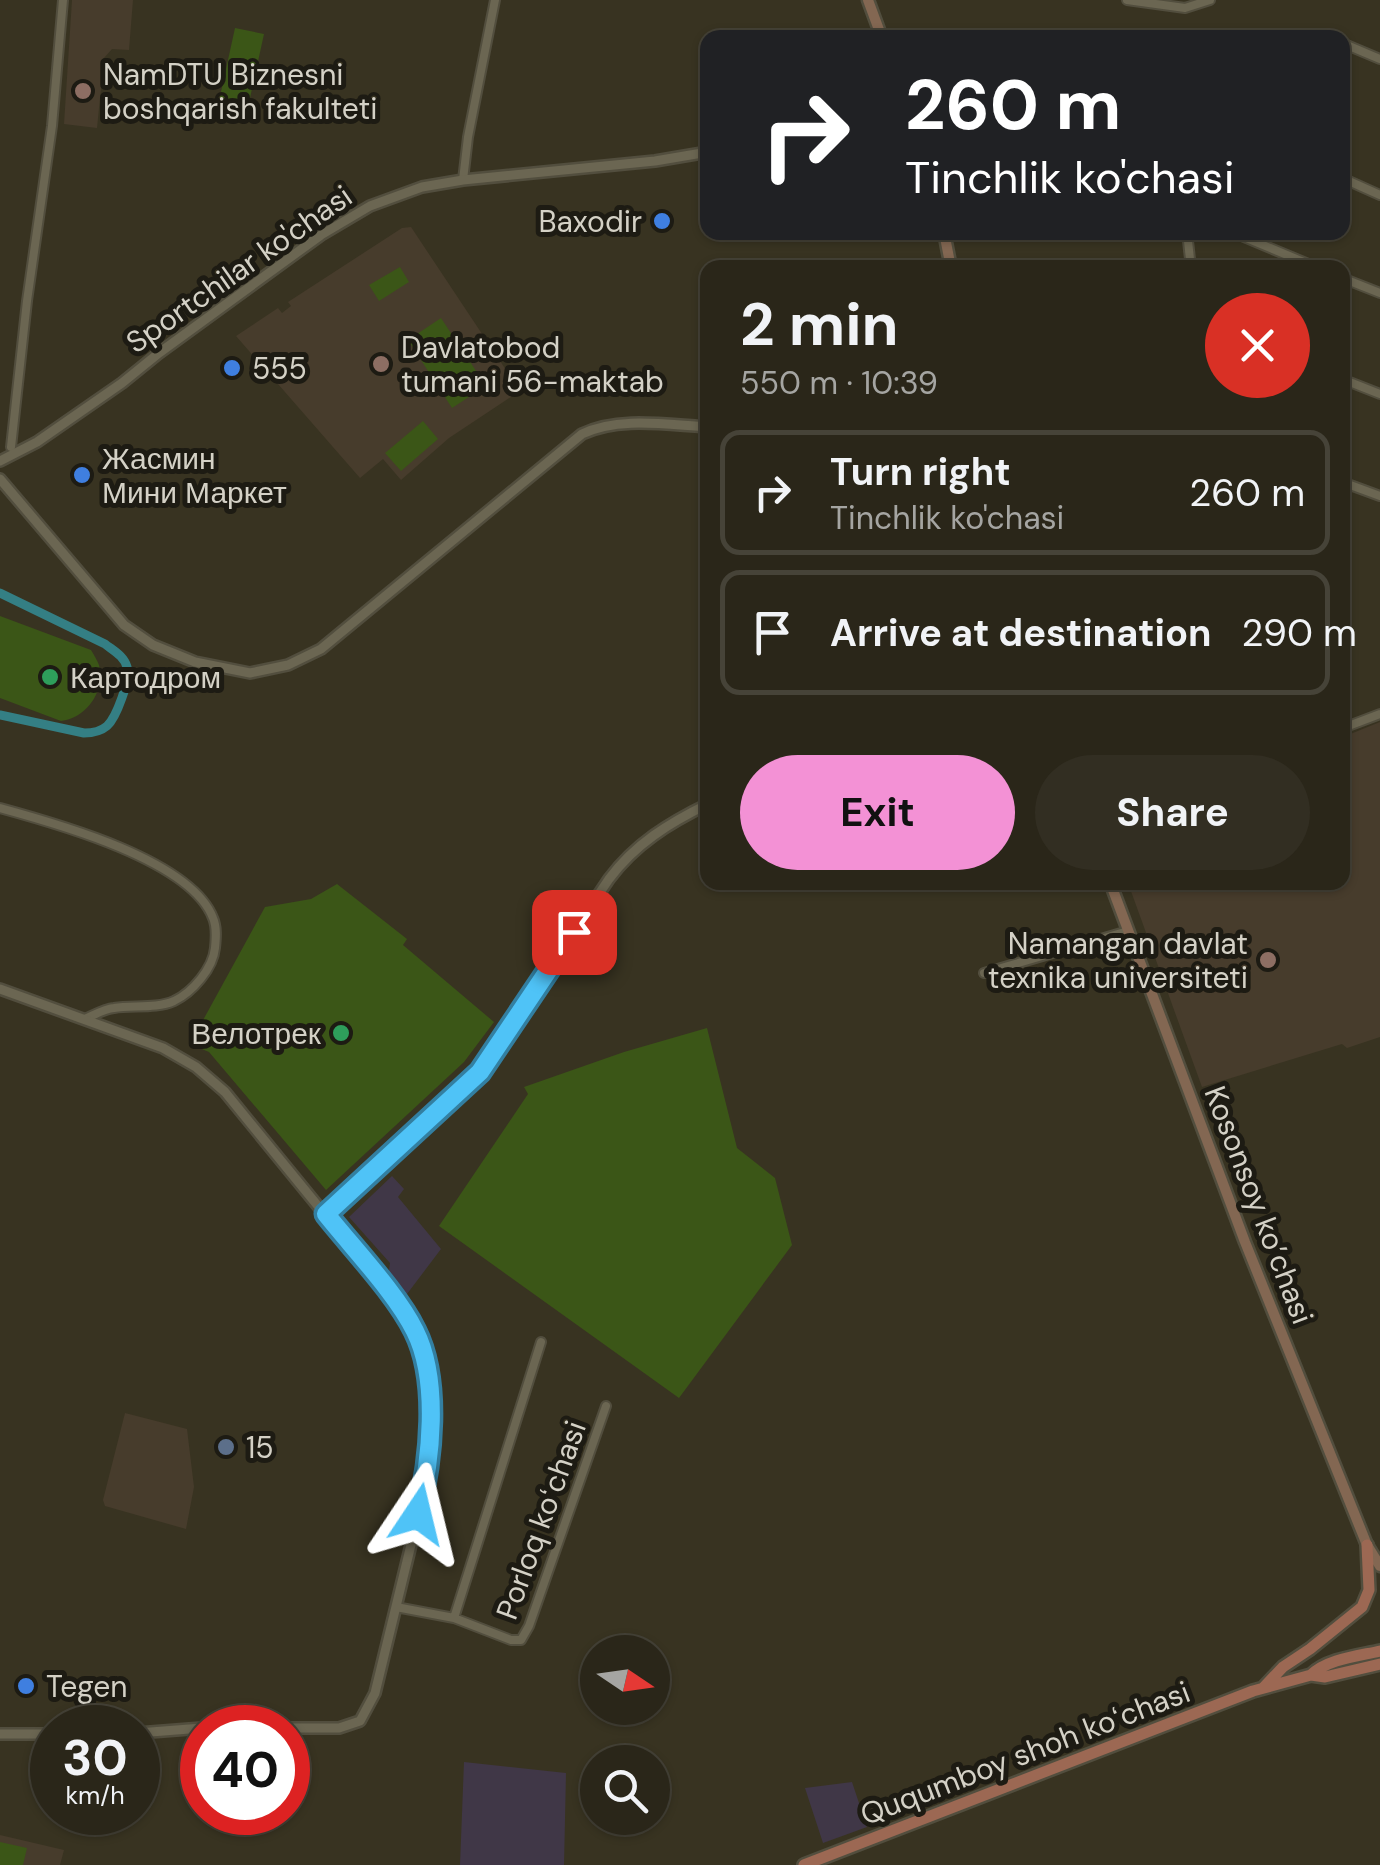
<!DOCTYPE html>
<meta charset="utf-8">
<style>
body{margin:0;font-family:"DM Sans",sans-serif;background:#322e22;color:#f1f3f6;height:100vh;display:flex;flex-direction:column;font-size:38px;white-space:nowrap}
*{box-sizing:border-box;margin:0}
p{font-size:32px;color:#a5a5a2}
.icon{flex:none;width:55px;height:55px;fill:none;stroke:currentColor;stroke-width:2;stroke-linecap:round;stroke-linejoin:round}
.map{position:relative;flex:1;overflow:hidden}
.sheet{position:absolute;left:700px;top:260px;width:650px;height:630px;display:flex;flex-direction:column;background:#2a2619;border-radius:20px;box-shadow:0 2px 8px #0004,0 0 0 2px #464338}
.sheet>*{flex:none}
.hud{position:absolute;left:700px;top:30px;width:650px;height:210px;border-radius:20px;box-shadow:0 2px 8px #0004,0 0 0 2px #464338;background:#202124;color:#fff;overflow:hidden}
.needle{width:65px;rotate:103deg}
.fabs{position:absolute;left:580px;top:1635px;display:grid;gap:20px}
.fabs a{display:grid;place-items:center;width:90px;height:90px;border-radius:50%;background:#2a2619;box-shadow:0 2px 8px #0004,0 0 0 2px #464338;font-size:50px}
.speed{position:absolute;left:30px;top:1705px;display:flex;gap:20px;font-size:50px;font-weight:700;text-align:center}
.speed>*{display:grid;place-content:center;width:130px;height:130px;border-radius:50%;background:#2a2619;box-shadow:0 2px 8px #0004,0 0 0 2px #464338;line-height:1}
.speed small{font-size:25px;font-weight:400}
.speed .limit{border:15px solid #d22;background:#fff;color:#111}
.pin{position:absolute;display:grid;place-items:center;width:85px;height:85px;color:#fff;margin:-42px;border-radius:20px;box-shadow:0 5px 15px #0006}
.me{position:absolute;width:110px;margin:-55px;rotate:10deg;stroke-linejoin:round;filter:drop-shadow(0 0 8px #0008)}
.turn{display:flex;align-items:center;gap:35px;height:210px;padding:0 40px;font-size:45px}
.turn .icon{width:130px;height:130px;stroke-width:2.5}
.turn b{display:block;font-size:70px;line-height:85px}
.round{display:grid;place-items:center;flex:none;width:105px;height:105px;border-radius:52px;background:#322e22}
.headline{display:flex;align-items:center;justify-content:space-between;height:170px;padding:0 40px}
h1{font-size:60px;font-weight:700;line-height:75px}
.button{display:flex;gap:20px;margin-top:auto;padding:20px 40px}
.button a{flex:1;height:115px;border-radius:60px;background:#f391d5;color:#111;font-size:40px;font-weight:700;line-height:115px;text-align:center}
.button a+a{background:#322e22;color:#f1f3f6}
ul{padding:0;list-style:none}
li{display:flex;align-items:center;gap:30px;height:125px;margin:0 20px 15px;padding:0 20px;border:5px solid #464338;border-radius:20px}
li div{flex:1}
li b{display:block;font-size:38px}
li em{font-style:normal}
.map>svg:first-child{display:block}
.industrial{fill:#403747}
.education{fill:#473c2c}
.green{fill:#3b5617}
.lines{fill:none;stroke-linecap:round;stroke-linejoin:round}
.canal{stroke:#347f84;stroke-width:9}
.minor-casing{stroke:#524e3e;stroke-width:12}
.tertiary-casing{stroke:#524e3e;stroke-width:14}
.secondary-casing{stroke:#524e3e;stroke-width:15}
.primary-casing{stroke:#524e3e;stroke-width:16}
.minor{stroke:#6b6652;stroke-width:8}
.tertiary{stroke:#6b6652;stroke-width:9}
.secondary{stroke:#836752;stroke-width:10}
.primary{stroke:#9c6853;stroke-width:11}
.route-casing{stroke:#337fa1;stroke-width:25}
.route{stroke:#4fc3f7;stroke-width:18}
.education-dot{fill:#8d6e63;stroke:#1d1b13;stroke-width:4}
.shop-dot{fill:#3f7fe0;stroke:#1d1b13;stroke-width:4}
.leisure-dot{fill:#2e9e5b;stroke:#1d1b13;stroke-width:4}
.service-dot{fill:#5c6f8a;stroke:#1d1b13;stroke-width:4}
.labels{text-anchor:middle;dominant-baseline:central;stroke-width:10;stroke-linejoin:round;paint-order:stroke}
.poi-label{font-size:30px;fill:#d4d1c6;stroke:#1d1b13;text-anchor:start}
.street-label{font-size:30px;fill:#d4d1c6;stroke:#1d1b13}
</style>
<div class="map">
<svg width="1380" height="1865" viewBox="0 0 1380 1865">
<rect width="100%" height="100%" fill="#383321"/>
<path class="industrial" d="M392,1176L404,1189L398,1197L441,1249L407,1294L388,1278L390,1263L349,1217Z
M464,1762L566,1773L564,1865H460Z
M852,1782L867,1827L823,1843L805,1788Z"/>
<path class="education" d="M72,0H133L129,50L112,49L104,58L97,128L64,124Z
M411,227L520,391L449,438L401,480L383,459L360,478L236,336L278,308L282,313L291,306L288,302L402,228Z
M1380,722V1037L1347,1048L1342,1044L1202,1087L1128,883L1342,882L1343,737Z
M125,1413L187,1429L194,1487L186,1529L105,1506L103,1500Z
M0,1835L64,1850L60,1865H0Z"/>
<path class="green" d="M235,28L264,34L248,107L219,101Z
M400,267L409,282L379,301L369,285Z
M441,318L486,386L452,408L408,340Z
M423,421L438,439L401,471L385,453Z
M0,616L91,650C94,655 97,660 99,665C106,690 87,718 61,721L0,698Z
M337,884L407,939L403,945L494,1022L464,1062L326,1190L209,1052L190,1044L265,907L311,899Z
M707,1028L737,1148L775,1178L792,1245L679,1398L439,1226L528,1094L524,1087L624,1052Z
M0,1842L27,1848L23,1865H0Z"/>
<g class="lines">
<path class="canal" d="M0,593L105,644C114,651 124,656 127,667C131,679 116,718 107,726C100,732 92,733 84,733L0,715"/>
<defs>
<path id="minor" d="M1127,0L1185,8L1210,0
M1342,43L1380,59
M1342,178L1380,195
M463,180L468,137L495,0
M1187,232L1191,268
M1232,232L1318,268
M1342,278L1380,293
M1342,379L1380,394
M11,447L27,301L52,126L63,0
M1342,482L1380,496
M1342,724L1351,725L1380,714
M0,808C55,823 191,860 213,918C217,927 216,938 215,948C213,968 193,992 174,1001C156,1009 133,1005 114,1008C104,1009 94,1015 85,1019
M984,973L1128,931
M396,1607L454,1618L511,1640H521L529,1626L606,1406
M454,1618L541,1342"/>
<path id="tertiary" d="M0,461L37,442L122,383L159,353L321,235L370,206L422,187L463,180L655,161L708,152
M0,479L124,625L153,645L195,662L250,673L288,665L321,649L582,434C619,416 668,425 708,427
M0,989L163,1048L196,1067L225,1092L393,1298L411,1324L424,1351L429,1379V1429L426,1483L375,1693L360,1721L339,1728H269
M326,1215L479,1072L609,879C635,844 669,823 708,804
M138,1733L202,1728
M0,1734H52"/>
<path id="secondary" d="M868,0L882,38
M944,232L951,268
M1110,882L1245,1242L1367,1545L1380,1566"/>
<path id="primary" d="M1311,1675L1325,1677L1380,1664
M1264,1687L1283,1667L1310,1649L1362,1607L1369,1590L1367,1545
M804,1865L1253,1691L1311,1675C1327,1659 1358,1656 1380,1651"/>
</defs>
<use href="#minor" class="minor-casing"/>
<use href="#tertiary" class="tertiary-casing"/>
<use href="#secondary" class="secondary-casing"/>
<use href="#primary" class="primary-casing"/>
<use href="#minor" class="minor"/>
<use href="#tertiary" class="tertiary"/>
<use href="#secondary" class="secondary"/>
<use href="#primary" class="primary"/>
</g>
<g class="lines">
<defs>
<path id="route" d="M418,1514C431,1461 440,1381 415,1331C397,1294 353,1248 326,1214L480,1072L574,932"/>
</defs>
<use href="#route" class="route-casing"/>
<use href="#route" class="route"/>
</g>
<g class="education-dot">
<circle cx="83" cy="91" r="10"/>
<circle cx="381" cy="364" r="10"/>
<circle cx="1268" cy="960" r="10"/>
</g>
<g class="shop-dot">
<circle cx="662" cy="221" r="10"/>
<circle cx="232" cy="368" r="10"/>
<circle cx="82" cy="475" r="10"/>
<circle cx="26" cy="1686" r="10"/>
</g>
<g class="leisure-dot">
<circle cx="50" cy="677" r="10"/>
<circle cx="341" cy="1033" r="10"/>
</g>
<circle class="service-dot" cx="226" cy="1447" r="10"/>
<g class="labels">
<g class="poi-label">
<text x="103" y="74">NamDTU Biznesni<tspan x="103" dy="34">boshqarish fakulteti</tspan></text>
<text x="642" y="221" text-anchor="end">Baxodir</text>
<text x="401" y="347">Davlatobod<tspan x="401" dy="34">tumani 56-maktab</tspan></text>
<text x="252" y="368">555</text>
<text x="102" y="458">Жасмин<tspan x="102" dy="34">Мини Маркет</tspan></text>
<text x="70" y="677">Картодром</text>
<text x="1248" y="943" text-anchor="end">Namangan davlat<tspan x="1248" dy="34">texnika universiteti</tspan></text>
<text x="321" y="1033" text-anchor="end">Велотрек</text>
<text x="246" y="1447">15</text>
<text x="46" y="1686">Tegen</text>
</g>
<g class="street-label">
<text transform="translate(239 269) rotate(-35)">Sportchilar ko'chasi</text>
<text transform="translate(1259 1205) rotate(69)">Kosonsoy ko’chasi</text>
<text transform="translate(541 1520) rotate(-70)">Porloq koʻchasi</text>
<text transform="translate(1025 1753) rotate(-21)">Ququmboy shoh koʻchasi</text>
</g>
</g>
</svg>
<div class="fabs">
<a><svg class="needle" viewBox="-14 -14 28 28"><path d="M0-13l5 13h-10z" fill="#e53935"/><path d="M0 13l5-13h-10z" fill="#a5a5a2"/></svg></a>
<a><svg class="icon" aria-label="search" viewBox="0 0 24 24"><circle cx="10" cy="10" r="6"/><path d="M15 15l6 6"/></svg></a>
</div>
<div class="speed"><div>30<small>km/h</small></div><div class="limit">40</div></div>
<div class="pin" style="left:574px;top:932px;background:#d93025"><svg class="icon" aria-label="arrive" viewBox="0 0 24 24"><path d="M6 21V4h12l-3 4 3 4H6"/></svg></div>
<svg class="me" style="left:418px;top:1514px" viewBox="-20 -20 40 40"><path d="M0-17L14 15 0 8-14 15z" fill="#4fc3f7" stroke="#fff" stroke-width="4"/></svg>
<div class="hud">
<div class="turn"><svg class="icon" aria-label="right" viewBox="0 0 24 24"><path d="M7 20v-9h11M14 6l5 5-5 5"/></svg><div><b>260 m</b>Tinchlik ko'chasi</div></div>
</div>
<section class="sheet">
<div class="headline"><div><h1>2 min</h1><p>550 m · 10:39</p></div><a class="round" style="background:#d93025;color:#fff"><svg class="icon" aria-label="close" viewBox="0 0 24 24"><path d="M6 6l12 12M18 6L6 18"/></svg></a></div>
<ul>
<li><svg class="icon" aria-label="right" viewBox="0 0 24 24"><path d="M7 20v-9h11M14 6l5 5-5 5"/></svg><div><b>Turn right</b><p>Tinchlik ko'chasi</p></div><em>260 m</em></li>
<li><svg class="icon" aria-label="arrive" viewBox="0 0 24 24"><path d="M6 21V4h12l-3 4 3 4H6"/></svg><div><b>Arrive at destination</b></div><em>290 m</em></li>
</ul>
<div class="button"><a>Exit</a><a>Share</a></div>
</section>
</div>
